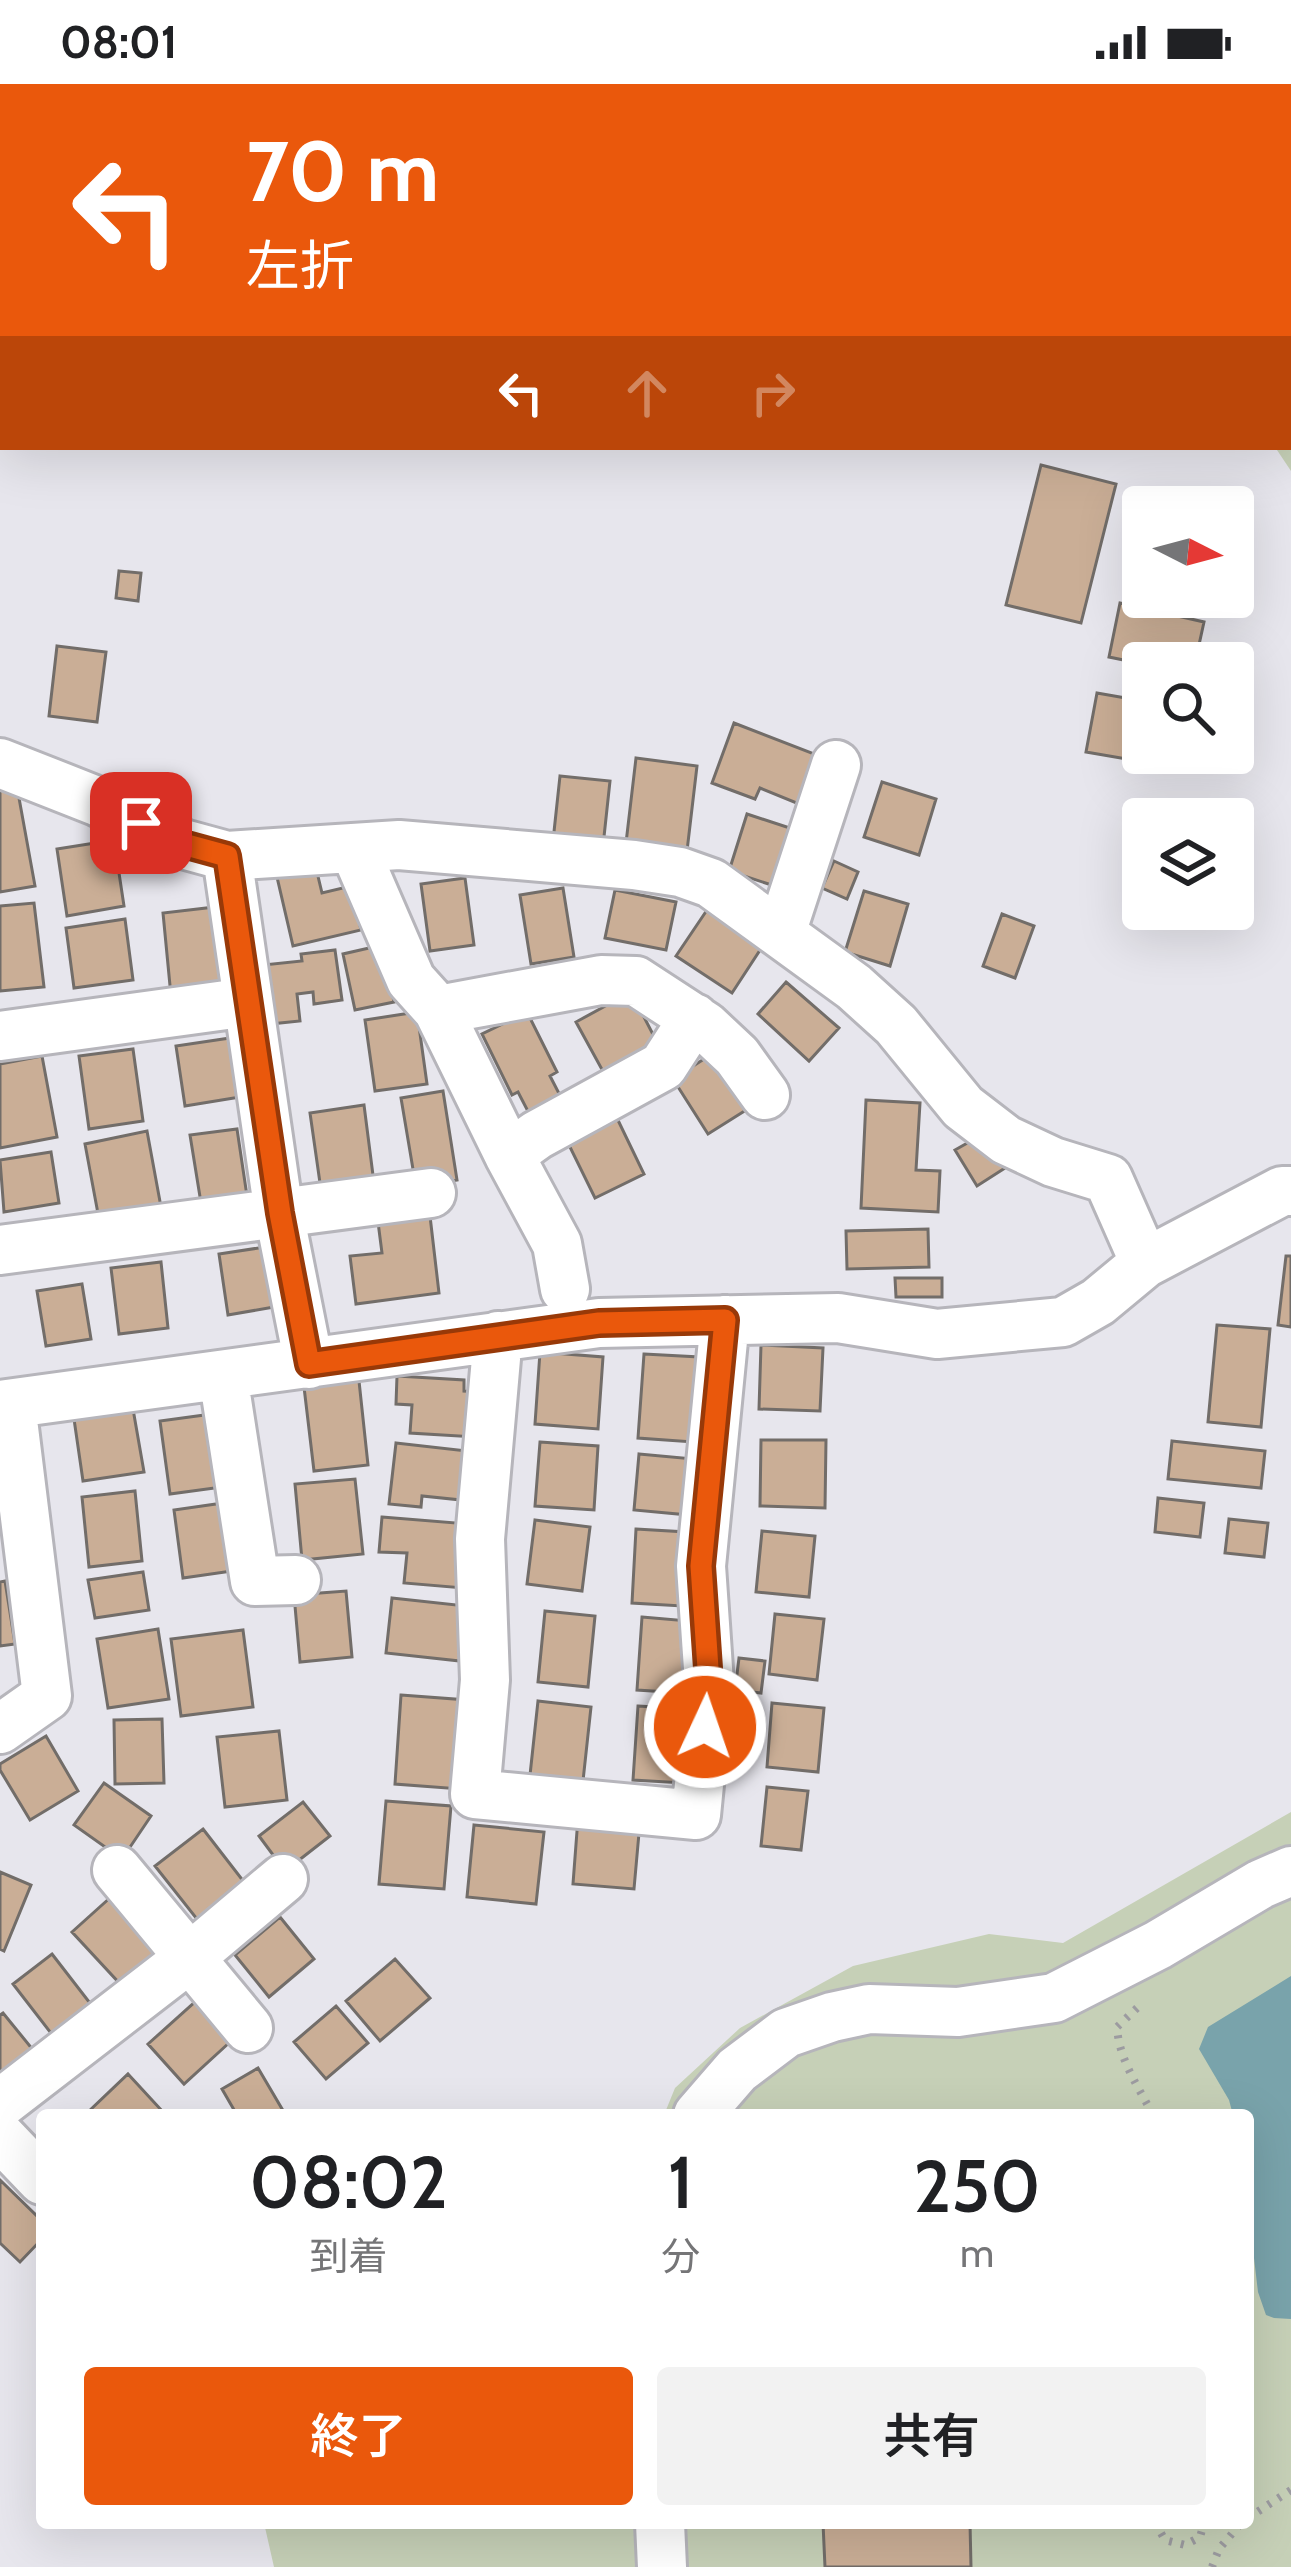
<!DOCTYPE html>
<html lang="ja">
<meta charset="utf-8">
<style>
body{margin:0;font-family:Cabin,"Noto Sans JP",sans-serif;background:#f2f2f2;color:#202124;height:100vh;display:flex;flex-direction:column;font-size:45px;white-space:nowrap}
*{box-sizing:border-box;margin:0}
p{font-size:39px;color:#757577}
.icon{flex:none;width:66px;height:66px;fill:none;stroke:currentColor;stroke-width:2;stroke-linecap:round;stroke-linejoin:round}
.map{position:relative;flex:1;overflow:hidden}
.drawer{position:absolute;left:36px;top:2025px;width:1218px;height:420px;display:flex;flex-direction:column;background:#fff;border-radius:12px;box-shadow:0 12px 48px #0002}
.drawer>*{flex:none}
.top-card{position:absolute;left:0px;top:0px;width:1293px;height:366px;box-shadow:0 12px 48px #0002;background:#ea580c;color:#fff;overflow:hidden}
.needle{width:78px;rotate:96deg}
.fabs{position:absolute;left:1122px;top:402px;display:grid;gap:24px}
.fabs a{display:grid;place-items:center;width:132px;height:132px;border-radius:12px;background:#fff;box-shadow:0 12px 48px #0002;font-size:60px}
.pin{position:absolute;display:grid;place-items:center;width:102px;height:102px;color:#fff;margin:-51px;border-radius:24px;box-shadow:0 6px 18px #0006}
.me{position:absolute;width:132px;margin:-66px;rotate:3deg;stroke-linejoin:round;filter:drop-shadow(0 0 9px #0008)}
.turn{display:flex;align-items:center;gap:42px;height:252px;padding:0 48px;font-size:54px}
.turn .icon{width:156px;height:156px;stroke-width:2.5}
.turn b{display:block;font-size:84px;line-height:102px}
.lanes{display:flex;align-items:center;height:114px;padding:0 48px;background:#0003;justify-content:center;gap:60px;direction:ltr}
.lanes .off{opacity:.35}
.eta{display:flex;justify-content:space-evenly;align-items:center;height:204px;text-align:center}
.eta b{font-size:72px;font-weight:600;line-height:84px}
.button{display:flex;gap:24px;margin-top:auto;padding:24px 48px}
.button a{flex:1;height:138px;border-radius:12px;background:#ea580c;color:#fff;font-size:48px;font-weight:600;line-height:138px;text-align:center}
.button a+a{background:#f2f2f2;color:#202124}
.status{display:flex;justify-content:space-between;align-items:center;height:84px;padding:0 60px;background:#fff;direction:ltr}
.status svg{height:33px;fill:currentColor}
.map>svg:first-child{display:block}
.green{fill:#c6d0b7}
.water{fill:#79a3ab}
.building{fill:#caae96;stroke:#726d69;stroke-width:3}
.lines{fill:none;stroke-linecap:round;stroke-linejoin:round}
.minor-casing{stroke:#b6b5bb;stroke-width:54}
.path{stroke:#9c9ba0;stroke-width:8;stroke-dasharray:3 9;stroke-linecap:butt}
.minor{stroke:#fff;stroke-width:48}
.route-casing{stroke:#983908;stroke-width:30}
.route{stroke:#ea580c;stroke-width:21}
</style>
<div class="status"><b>08:01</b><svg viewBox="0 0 49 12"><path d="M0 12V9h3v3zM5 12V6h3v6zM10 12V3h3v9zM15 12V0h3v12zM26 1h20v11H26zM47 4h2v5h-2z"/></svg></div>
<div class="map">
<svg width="1291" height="2483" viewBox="0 0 1291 2483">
<rect width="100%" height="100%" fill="#e7e6ed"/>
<path class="green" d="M347,0H1291V387L1275,363H1290V3H353Z
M1291,1728V2483H274L264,2439H1248V2031H664L675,2004L740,1944L853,1882L989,1850L1063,1859Z"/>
<path class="water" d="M1291,1892V2235L1274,2234L1266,2231L1258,2208L1248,2123V2031H1233L1229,2016L1199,1965L1208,1943Z"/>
<path class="building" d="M1041,381L1116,400L1081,539L1006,521Z
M119,487L141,489L138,517L116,514Z
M1120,519L1204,538L1195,579L1143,580L1109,573Z
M57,562L106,568L97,638L49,632Z
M1097,609L1143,617L1144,678L1086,668Z
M734,639L817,671L799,720L760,704L755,715L712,699Z
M636,674L697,682L687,767L626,759Z
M560,692L610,697L603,762L553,757Z
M882,698L936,715L919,771L864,753Z
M17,703L35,802L0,808V706Z
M747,730L802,748L784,805L729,787Z
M114,756L124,822L67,832L57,765Z
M834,777L858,788L847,815L822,804Z
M316,784L322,809L351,802L361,846L293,862L277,793Z
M465,794L474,861L430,867L421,800Z
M563,804L574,873L531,880L520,811Z
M615,806L676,818L666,866L605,854Z
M864,807L908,820L890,882L845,868Z
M34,819L44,903L0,907V822Z
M215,823L223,906L171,912L163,829Z
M707,826L762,863L732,909L676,872Z
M1002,830L1034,842L1015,894L983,882Z
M125,835L133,896L74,904L66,844Z
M382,861L394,918L355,926L343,870Z
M335,866L342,916L314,920L313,908L297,910L300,937L270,940L263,881L302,877L301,870Z
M786,898L839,944L809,977L758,930Z
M631,908L659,962L605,991L576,938Z
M417,928L427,1000L375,1007L365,936Z
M527,928L557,988L550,992L565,1021L533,1037L518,1008L512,1011L482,950Z
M230,954L240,1013L185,1022L176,962Z
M133,965L143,1037L89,1045L79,972Z
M718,966L754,1021L708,1050L673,995Z
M42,972L57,1053L0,1064V980Z
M443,1007L457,1096L416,1103L401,1014Z
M866,1016L920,1019L916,1086L940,1087L938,1128L861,1124Z
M364,1021L374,1099L321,1106L310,1029Z
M615,1030L644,1090L595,1114L566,1055Z
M237,1045L247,1112L201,1119L190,1051Z
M147,1047L161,1123L99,1135L85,1060Z
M985,1049L1005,1084L977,1102L955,1066Z
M51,1068L59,1119L4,1128L0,1076Z
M430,1132L439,1209L356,1220L350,1172L382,1169L378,1138Z
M928,1145L929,1183L847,1185L846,1147Z
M265,1163L274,1223L228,1231L219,1170Z
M1286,1172H1291V1243L1278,1241Z
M161,1178L168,1244L119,1250L111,1184Z
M895,1194H942V1213H896Z
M82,1200L91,1255L46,1262L37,1207Z
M1217,1241L1270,1245L1261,1343L1208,1338Z
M761,1261L823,1264L820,1327L759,1325Z
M540,1268L603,1273L598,1345L535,1340Z
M644,1270L699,1273L693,1358L638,1354Z
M397,1292L464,1296V1307L477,1308L475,1353L410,1349L412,1321L396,1320Z
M359,1297L368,1381L314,1387L304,1303Z
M133,1325L144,1388L83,1397L74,1335Z
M212,1330L222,1403L170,1410L160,1337Z
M761,1356H826L825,1424L760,1422Z
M1172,1357L1265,1367L1261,1404L1168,1395Z
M540,1358L598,1362L594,1426L535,1422Z
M396,1359L476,1368L471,1417L422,1412L421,1423L389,1420Z
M639,1370L694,1375L689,1431L634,1426Z
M355,1395L363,1470L302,1476L295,1400Z
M135,1407L142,1477L89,1483L82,1413Z
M1158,1414L1204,1419L1200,1453L1155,1448Z
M223,1419L232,1487L183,1494L174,1426Z
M382,1433L469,1440L463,1504L404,1499L407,1469L379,1468Z
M1229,1435L1268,1439L1264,1473L1225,1469Z
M535,1436L590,1443L582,1507L527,1500Z
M636,1445L686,1448L682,1522L632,1519Z
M762,1447L815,1452L809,1513L756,1508Z
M143,1488L149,1526L95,1534L88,1496Z
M5,1497L15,1560L0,1562V1498Z
M346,1507L352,1573L300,1578L294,1511Z
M392,1514L466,1522L460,1577L386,1569Z
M545,1527L595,1532L588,1603L538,1598Z
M775,1530L824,1535L817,1596L769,1590Z
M642,1533L689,1537L683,1609L637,1606Z
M158,1545L169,1615L108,1624L97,1555Z
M243,1546L253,1623L181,1632L171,1555Z
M739,1574L765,1577L761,1609L735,1606Z
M401,1611L467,1616L460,1705L395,1700Z
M538,1617L591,1623L583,1697L530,1691Z
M772,1619L824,1624L818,1688L767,1683Z
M638,1622L688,1625L684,1699L633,1696Z
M162,1635L164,1699L115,1700L114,1636Z
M279,1647L287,1716L225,1723L217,1653Z
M46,1652L78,1707L30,1736L0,1686V1680Z
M104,1699L151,1732L122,1775L74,1741Z
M767,1703L808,1707L801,1766L761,1762Z
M386,1717L451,1722L444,1805L379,1800Z
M303,1718L330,1752L285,1787L259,1752Z
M578,1734L640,1738L634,1805L573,1800Z
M474,1741L544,1748L536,1820L467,1813Z
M203,1745L251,1807L204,1844L155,1782Z
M0,1788L31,1801L4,1867L0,1865Z
M112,1812L162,1866L123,1903L72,1848Z
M280,1833L314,1875L269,1913L235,1871Z
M52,1870L93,1923L54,1953L13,1900Z
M395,1875L430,1914L380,1957L346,1917Z
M195,1918L230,1958L184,2000L148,1960Z
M336,1922L368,1959L326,1995L294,1958Z
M3,1929L38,1972L0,2003V1931Z
M258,1984L285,2030L283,2031H237L222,2005Z
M128,1990L164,2029L89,2031L87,2029Z
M0,2096L42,2137V2155L20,2178L0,2159Z
M823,2439H970L971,2483H825Z"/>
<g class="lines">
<defs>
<path id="minor" d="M0,679L99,718L183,760L227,772L399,761L634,781L680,788L711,799L854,903L896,941L963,1023L1006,1056L1053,1078L1108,1095L1145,1179
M354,764L411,896L438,926L509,1071L557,1160L565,1205
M227,772L279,1129L309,1280
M781,849L836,681
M438,926L601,896L636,897L705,942L737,972L765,1011
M0,952L248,918
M509,1071L537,1051L663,982L694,934
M0,1166L431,1109
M498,1252L480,1455L485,1596L475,1710L696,1731L709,1599L701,1482L725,1236
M223,1291L255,1497L296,1496
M0,1321L599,1239L838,1234L937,1250L1063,1238L1098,1218L1145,1179L1282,1107H1291
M0,1645L47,1612L11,1320
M117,1786L248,1944
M0,2020L188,1875L283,1795
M698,2031L737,1986L786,1949L832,1933L869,1925L958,1928L1054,1914L1158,1861L1261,1800L1291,1787
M0,2052L42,2096
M660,2439L662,2483"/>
</defs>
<use href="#minor" class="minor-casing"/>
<path class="path" d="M1275,0L1281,3
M1290,7L1291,8
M1137,1924L1117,1943C1119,1976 1138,2002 1153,2031
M1248,2434L1291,2406
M1155,2439L1165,2456L1185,2461L1200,2453L1204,2439
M1212,2483L1219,2465L1241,2439"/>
<use href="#minor" class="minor"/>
</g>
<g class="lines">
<defs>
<path id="route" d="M141,739L183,760L227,772L280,1129L309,1280L599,1239L725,1236L701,1482L709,1599L705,1643"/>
</defs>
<use href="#route" class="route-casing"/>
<use href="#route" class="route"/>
</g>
</svg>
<div class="fabs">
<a><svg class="needle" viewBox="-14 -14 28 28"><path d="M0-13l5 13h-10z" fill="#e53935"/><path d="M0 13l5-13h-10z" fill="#757577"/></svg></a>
<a><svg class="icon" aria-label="search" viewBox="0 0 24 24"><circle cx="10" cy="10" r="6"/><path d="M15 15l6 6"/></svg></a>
<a><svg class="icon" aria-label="layers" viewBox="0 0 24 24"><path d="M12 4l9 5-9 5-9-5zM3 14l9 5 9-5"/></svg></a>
</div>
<div class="pin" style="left:141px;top:739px;background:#d93025"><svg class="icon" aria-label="arrive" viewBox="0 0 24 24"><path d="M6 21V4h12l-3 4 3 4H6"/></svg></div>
<svg class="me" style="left:705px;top:1643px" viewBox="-20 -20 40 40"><circle r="17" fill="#ea580c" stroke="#fff" stroke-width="3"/><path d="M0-11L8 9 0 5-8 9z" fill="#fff"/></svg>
<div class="top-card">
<div class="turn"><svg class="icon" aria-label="left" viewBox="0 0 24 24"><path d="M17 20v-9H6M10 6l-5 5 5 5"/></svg><div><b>70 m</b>左折</div></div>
<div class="lanes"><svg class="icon" aria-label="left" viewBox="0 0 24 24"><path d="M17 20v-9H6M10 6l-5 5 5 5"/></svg><svg class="icon off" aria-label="ahead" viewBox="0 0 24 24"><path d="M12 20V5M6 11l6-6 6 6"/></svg><svg class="icon off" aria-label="right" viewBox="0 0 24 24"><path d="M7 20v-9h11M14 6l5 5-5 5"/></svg></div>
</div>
<section class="drawer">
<div class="eta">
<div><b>08:02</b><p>到着</p></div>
<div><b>1</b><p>分</p></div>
<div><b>250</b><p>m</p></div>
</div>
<div class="button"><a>終了</a><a>共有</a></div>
</section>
</div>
